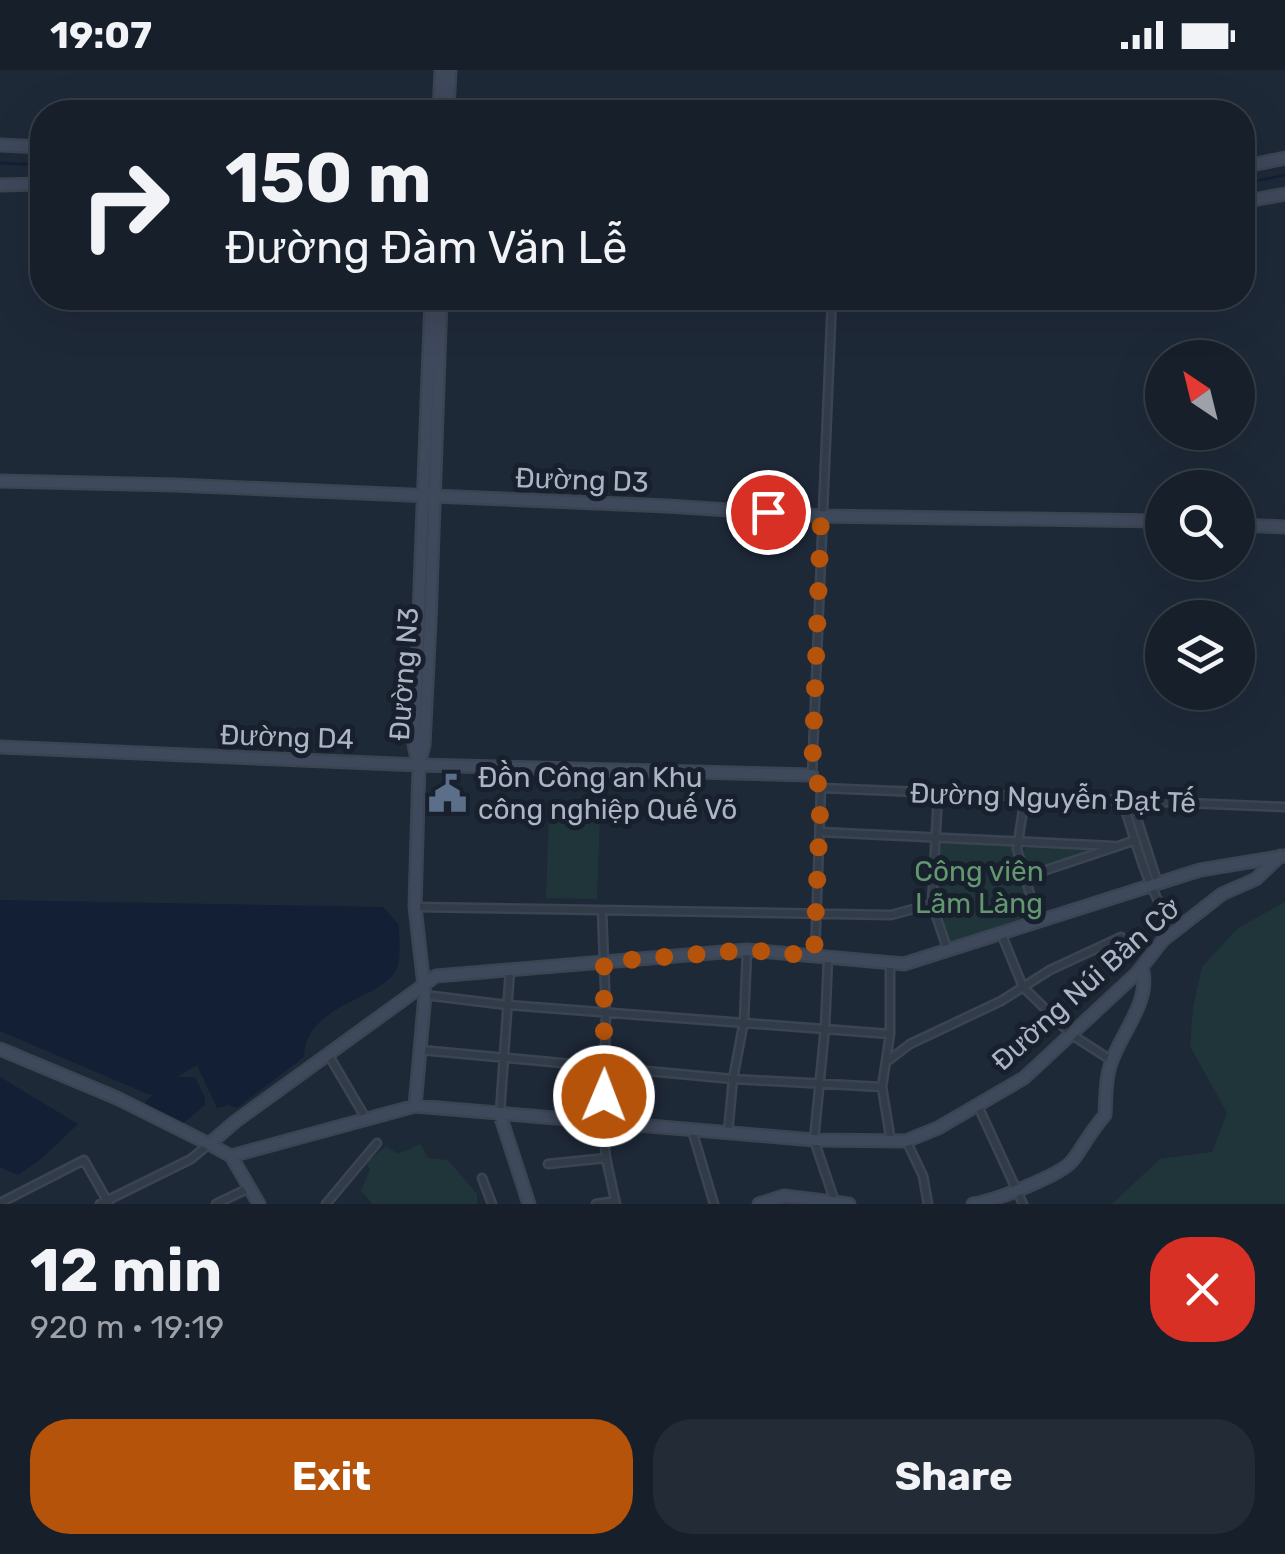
<!DOCTYPE html>
<meta charset="utf-8">
<style>
body{margin:0;font-family:Rubik,sans-serif;background:#232c36;color:#f1f3f6;height:100vh;display:flex;flex-direction:column;font-size:38px;white-space:nowrap}
*{box-sizing:border-box;margin:0}
p{font-size:32px;color:#9ea2a8}
.icon{flex:none;width:55px;height:55px;fill:none;stroke:currentColor;stroke-width:2;stroke-linecap:round;stroke-linejoin:round}
.map{position:relative;height:1134px;overflow:hidden}
.details{display:flex;flex-direction:column;background:#161f2a;flex:1}
.details>*{flex:none}
.guide{position:absolute;left:30px;top:30px;width:1225px;height:210px;border-radius:40px;box-shadow:0 10px 40px #0002,0 0 0 2px #353d47;background:#161f2a;color:#f1f3f6;overflow:hidden}
.needle{width:65px;rotate:325deg}
.tools{position:absolute;left:1145px;top:270px;display:grid;gap:20px}
.tools a{display:grid;place-items:center;width:110px;height:110px;border-radius:50%;background:#161f2a;box-shadow:0 10px 40px #0002,0 0 0 2px #353d47;font-size:50px}
.pin{position:absolute;display:grid;place-items:center;width:85px;height:85px;color:#fff;margin:-42px;border:5px solid #fff;border-radius:50%;box-shadow:0 2px 10px #0007}
.me{position:absolute;width:110px;margin:-55px;rotate:1deg;stroke-linejoin:round;filter:drop-shadow(0 0 8px #0008)}
.turn{display:flex;align-items:center;gap:35px;height:210px;padding:0 30px;font-size:45px}
.turn .icon{width:130px;height:130px;stroke-width:2.5}
.turn b{display:block;font-size:70px;line-height:85px}
.round{display:grid;place-items:center;flex:none;width:105px;height:105px;border-radius:40px;background:#232c36}
.headline{display:flex;align-items:center;justify-content:space-between;height:170px;padding:0 30px}
h1{font-size:60px;font-weight:700;line-height:75px}
.action{display:flex;gap:20px;margin-top:auto;padding:20px 30px}
.action a{flex:1;height:115px;border-radius:40px;background:#b45309;color:#fff;font-size:40px;font-weight:700;line-height:115px;text-align:center}
.action a+a{background:#232c36;color:#f1f3f6}
.status{display:flex;justify-content:space-between;align-items:center;height:70px;padding:0 50px;background:#161f2a;direction:ltr}
.status svg{height:28px;fill:currentColor}
.map>svg:first-child{display:block}
.green{fill:#203539}
.water{fill:#121f35}
.lines{fill:none;stroke-linecap:round;stroke-linejoin:round}
.stream{stroke:#121f35;stroke-width:2.5}
.street-casing{stroke:#3b4452;stroke-width:11}
.secondary-casing{stroke:#3b4452;stroke-width:15}
.street{stroke:#323b48;stroke-width:6}
.secondary{stroke:#3f495c;stroke-width:10}
.route{stroke:#b45309;stroke-width:18;stroke-dasharray:0 32.4}
.labels{text-anchor:middle;dominant-baseline:central;stroke-width:10;stroke-linejoin:round;paint-order:stroke}
.street-label{font-size:28px;fill:#abb5c5;stroke:#17202c}
.poi-label{font-size:28px;fill:#abb5c5;stroke:#17202c;text-anchor:start}
.park-label{font-size:28px;fill:#62976f;stroke:#17202c}
</style>
<div class="status"><b>19:07</b><svg viewBox="0 0 49 12"><path d="M0 12V9h3v3zM5 12V6h3v6zM10 12V3h3v9zM15 12V0h3v12zM26 1h20v11H26zM47 4h2v5h-2z"/></svg></div>
<div class="map">
<svg width="1285" height="1134" viewBox="0 0 1285 1134">
<rect width="100%" height="100%" fill="#1e2938"/>
<path class="green" d="M549,744L600,745L597,829L546,828Z
M946,771L1012,775L1033,841L1031,848L955,873L948,871L936,837L937,780Z
M1032,776L1083,778L1086,783L1030,801L1026,799L1022,785L1025,778Z
M1285,832V1134H1112L1160,1089L1212,1082L1227,1043L1190,976L1193,938L1202,897L1238,858Z
M420,1074L428,1088L448,1090L477,1124V1134H373L361,1121L370,1100L366,1093L386,1076L398,1084Z"/>
<path class="water" d="M0,830L383,837L399,855C399,867 401,883 398,895C389,930 305,931 304,987L237,1038L228,1035L217,1038L197,995L177,1007H195L205,1028V1035L182,1054L144,1038V1033L155,1022L150,1025L0,961Z
M0,1007L78,1054L41,1089L18,1105L0,1097Z"/>
<g class="lines">
<path class="stream" d="M0,93L42,95
M1242,114L1285,105"/>
<defs>
<path id="street" d="M821,718L1285,737
M938,725L932,834L948,881
M1025,727L1017,779L1038,852
M1122,730C1137,775 1147,821 1176,860
M1131,730L1158,814
M820,762L1113,776
M1025,807L1136,770
M415,837L891,845L932,834
M602,841L606,943L603,1054L606,1088L616,1134
M1001,863L1023,917L1072,965L1111,990
M815,885L821,718L812,705L832,228
M828,888L825,958L814,1070L835,1132
M890,894V964L882,1017L891,1072
M425,925L507,935L890,964
M421,980L733,1009L882,1017
M328,984L365,1047
M889,990L910,974L1001,931L1050,900L1121,867
M978,1036L1023,1134
M500,1043L510,900
M692,1060L714,1134
M728,1062L733,1009L744,951L747,881
M907,1072L923,1106L928,1134
M548,1094L606,1088
M482,1108L492,1134
M0,1133L84,1090L109,1134
M100,1134L191,1089L208,1075
M216,1134L249,1118
M326,1134L377,1073
M596,1134L615,1131"/>
<path id="secondary" d="M439,42L441,0
M448,42L450,0
M0,75L42,77
M1242,97L1285,88
M0,115L42,114
M1242,132L1285,124
M0,411L175,415L667,436L821,446L1162,451
M1238,455L1285,457
M0,677L419,695L812,705
M417,689L414,674L431,228
M0,979L117,1028L209,1074L236,1051L436,906L747,880L904,894L1200,800L1285,786
M415,1036L425,925L415,837L419,695L424,675L430,553L441,228
M500,1045L529,1134
M209,1074L231,1086L415,1036L814,1070L906,1071L938,1058L1024,1008L1137,903L1163,870L1222,824L1256,809L1280,786
M231,1086L259,1134
M759,1134L784,1126L849,1134
M973,1134C994,1131 1062,1105 1073,1090C1085,1074 1090,1062 1105,1045C1106,1028 1105,1012 1110,996C1120,963 1152,932 1142,897"/>
</defs>
<use href="#street" class="street-casing"/>
<use href="#secondary" class="secondary-casing"/>
<use href="#street" class="street"/>
<use href="#secondary" class="secondary"/>
</g>
<g class="lines">
<path class="route" d="M604,1026V892L748,880L814,886L821,718L812,705L821,446L768,442"/>
</g>
<defs>
<symbol id="civic-bare" viewBox="-9 -9 18 18"><path d="M-.6-6.5H3V-4.5H.6V-3L4-1V1h2V6H-6V1h2V-1L-.6-3ZM-1.2 2.5V6h2.4V2.5Z" fill="#5c6f8a" stroke="#17202c" stroke-width="2.5" paint-order="stroke"/></symbol>
</defs>
<g fill-rule="evenodd">
<use href="#civic-bare" x="420" y="696" width="55" height="55"/>
</g>
<g class="labels">
<g class="street-label">
<text transform="translate(582 410) rotate(2)">Đường D3</text>
<text transform="translate(404 604) rotate(-86)">Đường N3</text>
<text transform="translate(287 667) rotate(2)">Đường D4</text>
<text transform="translate(1053 728) rotate(2)">Đường Nguyễn Đạt Tế</text>
<text transform="translate(1086 914) rotate(-42)">Đường Núi Bàn Cờ</text>
</g>
<g class="poi-label">
<text x="478" y="707">Đồn Công an Khu<tspan x="478" dy="32">công nghiệp Quế Võ</tspan></text>
</g>
<g class="park-label">
<text x="979" y="801">Công viên<tspan x="979" dy="32">Lãm Làng</tspan></text>
</g>
</g>
</svg>
<div class="tools">
<a><svg class="needle" viewBox="-14 -14 28 28"><path d="M0-13l5 13h-10z" fill="#e53935"/><path d="M0 13l5-13h-10z" fill="#9ea2a8"/></svg></a>
<a><svg class="icon" aria-label="search" viewBox="0 0 24 24"><circle cx="10" cy="10" r="6"/><path d="M15 15l6 6"/></svg></a>
<a><svg class="icon" aria-label="layers" viewBox="0 0 24 24"><path d="M12 4l9 5-9 5-9-5zM3 14l9 5 9-5"/></svg></a>
</div>
<div class="pin" style="left:768px;top:442px;background:#d93025"><svg class="icon" aria-label="arrive" viewBox="0 0 24 24"><path d="M6 21V4h12l-3 4 3 4H6"/></svg></div>
<svg class="me" style="left:604px;top:1026px" viewBox="-20 -20 40 40"><circle r="17" fill="#b45309" stroke="#fff" stroke-width="3"/><path d="M0-11L8 9 0 5-8 9z" fill="#fff"/></svg>
<div class="guide">
<div class="turn"><svg class="icon" aria-label="right" viewBox="0 0 24 24"><path d="M7 20v-9h11M14 6l5 5-5 5"/></svg><div><b>150 m</b>Đường Đàm Văn Lễ</div></div>
</div>
</div>
<section class="details">
<div class="headline"><div><h1>12 min</h1><p>920 m · 19:19</p></div><a class="round" style="background:#d93025;color:#fff"><svg class="icon" aria-label="close" viewBox="0 0 24 24"><path d="M6 6l12 12M18 6L6 18"/></svg></a></div>
<div class="action"><a>Exit</a><a>Share</a></div>
</section>
